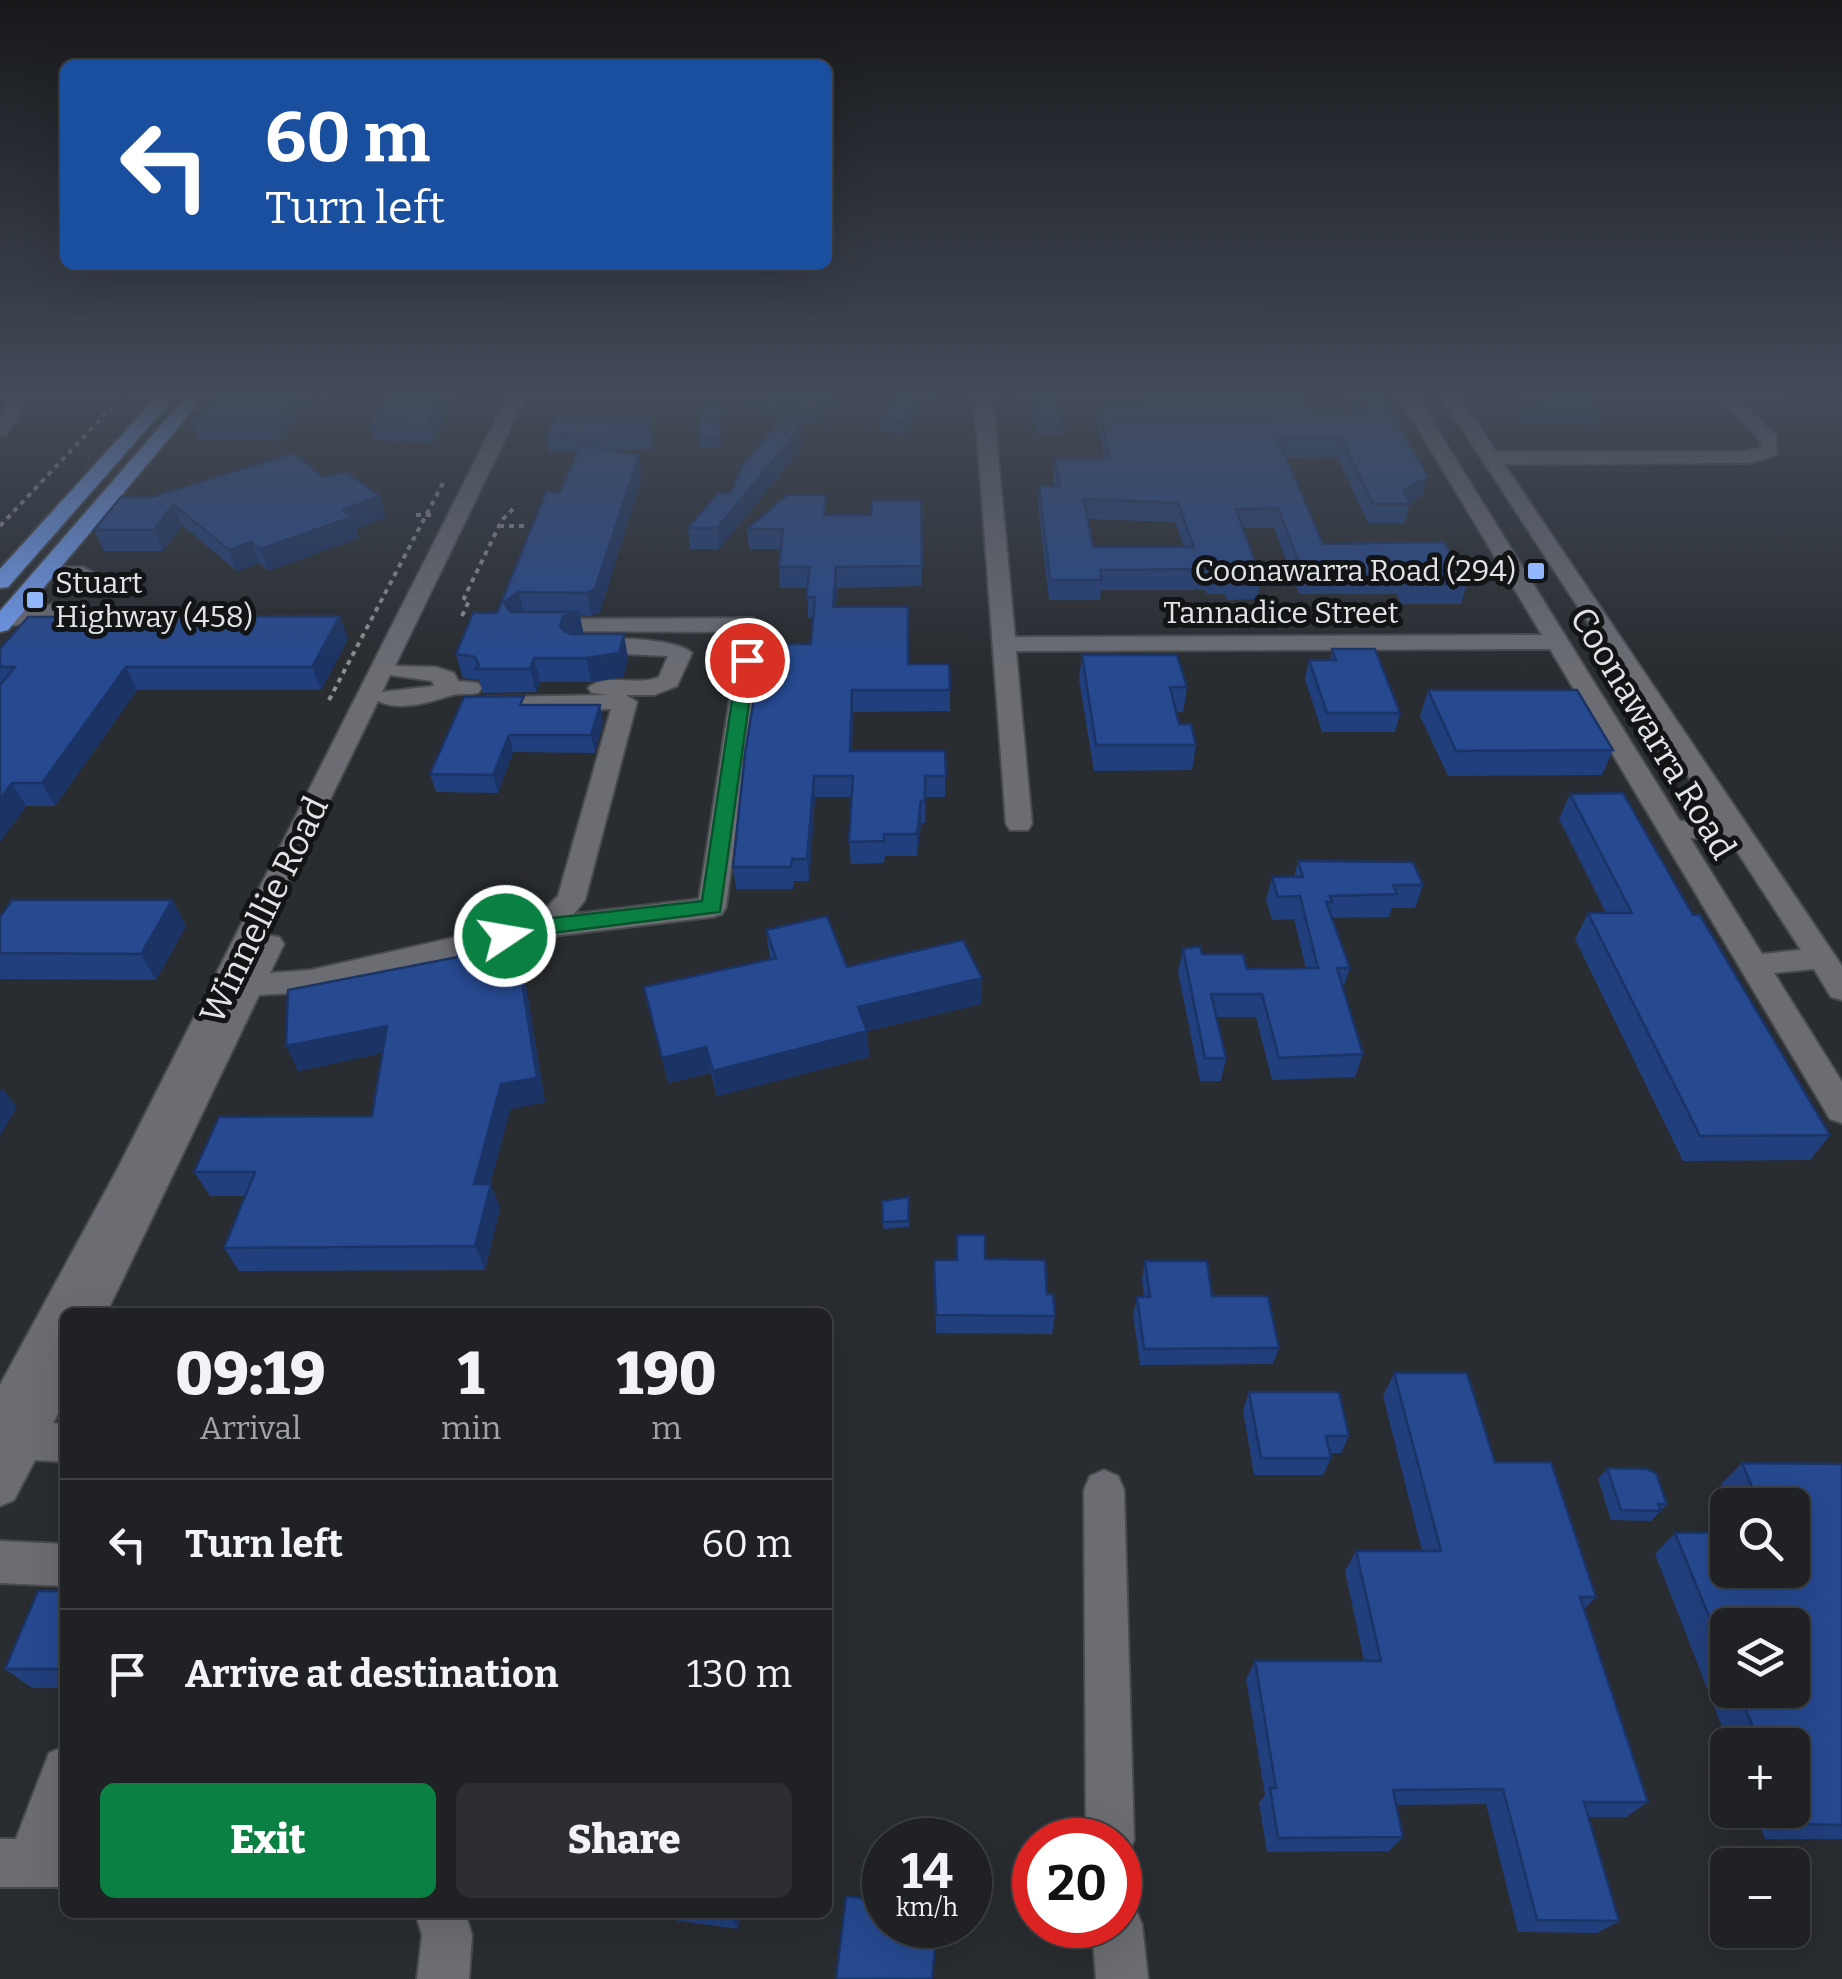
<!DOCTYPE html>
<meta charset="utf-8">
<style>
body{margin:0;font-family:Bitter,serif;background:#2c2e31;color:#f1f3f6;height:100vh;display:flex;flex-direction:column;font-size:38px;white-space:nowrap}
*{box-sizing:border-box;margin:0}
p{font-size:32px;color:#a1a3a6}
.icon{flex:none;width:55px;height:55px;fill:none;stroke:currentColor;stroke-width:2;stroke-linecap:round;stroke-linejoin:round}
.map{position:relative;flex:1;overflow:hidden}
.panel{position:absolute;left:60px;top:1308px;width:772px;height:610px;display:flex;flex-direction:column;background:#1f2124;border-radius:15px;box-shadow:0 10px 40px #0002,0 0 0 2px #3c3e41}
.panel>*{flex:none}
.hud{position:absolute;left:60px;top:60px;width:772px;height:210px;border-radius:15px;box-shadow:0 10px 40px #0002,0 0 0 2px #3c3e41;background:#1a4fa0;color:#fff;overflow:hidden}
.buttons{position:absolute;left:1710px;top:1488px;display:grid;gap:20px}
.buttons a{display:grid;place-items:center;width:100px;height:100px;border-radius:15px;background:#1f2124;box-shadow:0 10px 40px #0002,0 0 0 2px #3c3e41;font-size:50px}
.speed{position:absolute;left:862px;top:1818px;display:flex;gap:20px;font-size:50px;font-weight:700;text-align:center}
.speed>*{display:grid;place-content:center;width:130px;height:130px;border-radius:50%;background:#1f2124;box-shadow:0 10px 40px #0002,0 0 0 2px #3c3e41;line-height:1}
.speed small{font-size:25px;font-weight:400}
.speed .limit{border:15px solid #d22;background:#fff;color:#111}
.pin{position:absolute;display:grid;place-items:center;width:85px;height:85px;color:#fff;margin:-42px;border:5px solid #fff;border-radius:50%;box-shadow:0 2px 10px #0007}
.me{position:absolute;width:110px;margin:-55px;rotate:78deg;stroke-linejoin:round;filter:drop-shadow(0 0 8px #0008)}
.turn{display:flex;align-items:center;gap:35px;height:210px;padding:0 40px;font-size:45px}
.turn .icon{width:130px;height:130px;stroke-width:2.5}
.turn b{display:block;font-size:70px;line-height:85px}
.eta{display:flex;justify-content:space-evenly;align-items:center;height:170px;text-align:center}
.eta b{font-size:60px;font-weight:800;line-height:70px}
.cta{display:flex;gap:20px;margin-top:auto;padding:20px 40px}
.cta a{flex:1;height:115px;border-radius:15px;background:#0b8043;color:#fff;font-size:40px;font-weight:800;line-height:115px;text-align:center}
.cta a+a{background:#2c2e31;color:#f1f3f6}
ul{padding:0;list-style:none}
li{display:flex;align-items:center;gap:30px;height:130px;padding:0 40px;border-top:2px solid #3c3e41}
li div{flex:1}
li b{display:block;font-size:38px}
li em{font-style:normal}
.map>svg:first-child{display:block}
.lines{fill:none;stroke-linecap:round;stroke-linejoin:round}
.minor-casing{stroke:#484a4e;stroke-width:4}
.highway-casing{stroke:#484a4e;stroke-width:4}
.path{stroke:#8d8f92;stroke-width:4;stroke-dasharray:5 5;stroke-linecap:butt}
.minor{fill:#6b6d73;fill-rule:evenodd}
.highway{fill:#719cf1;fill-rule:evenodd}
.wall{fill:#213f7c;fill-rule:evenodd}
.shaded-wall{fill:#1b3365}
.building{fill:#264990;stroke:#1b3365;stroke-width:2.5;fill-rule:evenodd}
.route{fill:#0b8043;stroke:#07532c;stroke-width:2.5}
.poi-dot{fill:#92b7fd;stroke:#131416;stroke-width:4}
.labels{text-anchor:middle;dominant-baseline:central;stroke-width:10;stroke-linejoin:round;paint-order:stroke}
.far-poi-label{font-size:30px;fill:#e1e3e6;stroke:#131416;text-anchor:end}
.far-street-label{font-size:30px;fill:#e1e3e6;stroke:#131416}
.street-label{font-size:35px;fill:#e1e3e6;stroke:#131416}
</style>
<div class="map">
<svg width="1842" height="1979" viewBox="0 0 1842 1979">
<rect width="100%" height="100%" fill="#292c30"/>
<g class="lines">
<defs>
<path id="minor" d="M14,392H32L6,435L0,436V416Z
M510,392H528L395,666L436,667L454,673L458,681L478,683L482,688L478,693C470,695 460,693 452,695C431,702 400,712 378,701L264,935L279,937L284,944L270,973L311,970L535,919L558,896L611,709L486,711L474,704L486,697L609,695L592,693L588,688C606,672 637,687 659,677L668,656L580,652L577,647C591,633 678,638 692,653L677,686L654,695H626L637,702L585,900L574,914L699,899L740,632L534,631L531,626L542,619L752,618L763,625L726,907L722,914L712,917L544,937L311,992L259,995L107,1312H65V1337L61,1345L65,1344V1400L53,1423L65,1424V1462L35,1460L14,1500L0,1506V1385L117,1170ZM390,675L432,681L434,686L382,692Z
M974,392H992L1015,637L1542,635L1396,392H1414L1680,821L1718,822L1438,392H1456L1496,452L1748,451L1761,448V441L1712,392H1731L1776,436L1777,455L1749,463L1504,464L1842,966V1000L1831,997L1814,969L1774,973L1842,1082V1123L1830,1119L1550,649L1016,651L1032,824L1028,830H1010L1006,824ZM1690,838L1729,839L1801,950L1762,954Z
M44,567H83L94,573L83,579L37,577L33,573L37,569Z
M53,604L61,606L64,611L61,616L0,628V616Z
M1104,1470L1118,1476L1124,1490L1134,1840L1127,1857L1120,1860V1840H1086L1084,1490L1090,1476Z
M0,1541L65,1544V1586L0,1583Z
M65,1746V1887H0V1839H16L49,1753Z
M1120,1901L1135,1907L1142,1925L1148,1979H1096L1092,1925H1120Z
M415,1912H465L472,1935L469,1979H417L422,1935Z"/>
<path id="highway" d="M161,392H179L8,587L0,588V569Z
M190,392H208L8,630L0,632V611Z"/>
</defs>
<use href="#minor" class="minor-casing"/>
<use href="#highway" class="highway-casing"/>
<path class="path" d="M416,515H431
M0,526L126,392
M499,526H524
M462,616L469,601L464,598L502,520L513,509
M329,700L443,483"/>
<use href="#minor" class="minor"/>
<use href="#highway" class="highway"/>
</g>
<path class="wall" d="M221,392H478L477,393H459L432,443L375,440L370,424L388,394L312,397L280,440H198L192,424Z
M549,392H690V393Z
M732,392H860L813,424L797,420L798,427H801L802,448L719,549H690L688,528L731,493L784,417L733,404Z
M899,392H936V401H923L904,434L881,431L880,420Z
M1028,392H1057L1063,425V436H1037Z
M1136,392H1304L1314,412H1352L1341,392H1381L1428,477L1422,496L1410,503L1405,523H1368L1337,457L1286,458L1323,544L1467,584L1461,604H1401L1397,594H1299L1274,528H1243L1261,579L1257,599L1227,600L1225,594H1207L1205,590H1101L1100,600H1049L1038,505L1039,486H1054L1053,477L1054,458H1104L1097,420L1099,402H1138ZM1087,519L1175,522L1184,547H1093Z
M722,399L721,447H700L699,438Z
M1522,412H1600L1596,423H1519Z
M652,432L653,449L610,450L642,477L600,612L591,616L580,615L583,634L628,658L623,677L591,682H540L536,692L483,693L479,680L463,678L456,654L497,613L560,492L577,451L549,452L546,435Z
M323,477L387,517L356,529L359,538L268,571L260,563L237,571L182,525L163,551H104L94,530L152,497Z
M921,500L922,586L837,588L836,607L908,664L950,690V711L853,712L852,751H945V797H925V823H921L917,856H885L884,863L851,864L849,842L852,797H815L809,881H794L793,889H736L733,867L811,644L813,618H808V588H780L779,567L781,549H749L747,529L827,515H871Z
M348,639L321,690H137L55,806H26L0,842V649Z
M1332,649L1400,713L1395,732H1322L1305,679L1309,660H1330Z
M1082,655L1187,687L1183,712H1176L1179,724L1196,745L1192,770L1094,771L1079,680Z
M1428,690L1613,750L1602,775L1448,776L1420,716Z
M526,705L603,723L595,753L513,752L498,793L436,792L430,774Z
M1570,794L1693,915L1830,1135L1810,1160L1683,1161L1575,939L1588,913H1606L1559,819Z
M1298,861L1423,885L1415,908H1392L1389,917L1332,918L1350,968L1343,988L1363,1054L1355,1077L1272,1080L1256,1017H1217L1226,1058L1221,1081H1200L1178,972L1183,949L1247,969H1306L1294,919L1272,920L1266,900L1272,877H1294Z
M172,900L186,926L156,980L0,979V917Z
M766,930L847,967L982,978L981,1004L867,1031L869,1057L717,1096L711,1073L668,1083L644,987L770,959Z
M515,937L522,962L545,1102L510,1109L490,1184L500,1208L485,1270L239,1271L224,1248L245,1196H210L194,1172L372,1116L382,1053L298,1071L458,957Z
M909,1197V1227L883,1229L882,1201Z
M957,1235L985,1259L1047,1294L1055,1316L1052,1334L936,1333L934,1260H956Z
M1145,1261L1212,1296L1279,1348L1273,1364L1140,1365L1133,1314L1137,1297H1144L1142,1279Z
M1394,1373L1495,1462L1596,1597L1584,1609L1648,1802L1626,1817H1588L1619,1921L1597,1933L1518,1932L1486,1804L1396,1805L1403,1837L1389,1851L1267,1852L1259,1803L1265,1795L1246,1679L1255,1661H1364L1345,1571L1356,1551H1422L1383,1396Z
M1249,1392L1349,1436L1341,1453H1330L1331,1458L1323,1475H1254L1243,1410Z
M1742,1463L1842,1464V1839H1765L1754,1810H1792V1745H1729L1655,1554L1675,1533L1792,1570V1505H1729L1721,1484ZM1728,1625L1792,1690H1728Z
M1607,1468L1667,1504L1651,1521L1611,1520L1598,1479Z
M65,1591V1688H32L5,1669Z
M616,1912H741L738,1929Z"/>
<path class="shaded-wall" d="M299,392H310L312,397L280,440L274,424Z
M447,392H458L459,393L432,443L428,426Z
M840,392H860L813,424V411Z
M923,392V401L904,434V423Z
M796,407L798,427H801L802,448L719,549L717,528L789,426Z
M639,455L642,477L600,612L591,616L587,593Z
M1428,477L1422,496L1408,504L1403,490Z
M380,496L387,517L356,529L359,538L268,571L260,549L343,510Z
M173,504L182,525L163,551L154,530Z
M251,542L260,563L237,571L229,550Z
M836,567L837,588L834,628L833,607Z
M519,592L524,615L509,625L504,602Z
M579,612L584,635L568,639L560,625L563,616Z
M340,616L348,639L321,690L312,667Z
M624,634L628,658L623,677L591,682L586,658Z
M534,658L540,682L536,692L530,669Z
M126,667L137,690L55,806L42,783Z
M852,690L853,712L851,773L850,751Z
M600,705L603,723L595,753L591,735Z
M509,735L513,752L498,793L493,775Z
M814,776L815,797L809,881L807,859Z
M12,783L26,806L0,842V799Z
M921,801V823L917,856V834Z
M172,900L186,926L156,980L141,954Z
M515,937L522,962L545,1102L510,1109L484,1208L474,1184Z
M982,978L981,1004L859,1033L858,1007Z
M387,1026L397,1050L298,1071L286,1046Z
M867,1031L869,1057L717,1096L713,1071Z
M706,1047L711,1073L668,1083L662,1058Z
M2,1088L17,1107L0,1136V1092Z
M491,1184L500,1208L485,1270L475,1246Z
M733,1912H741L738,1929L732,1917Z"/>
<path class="building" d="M221,392H299L274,424H192Z
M389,392H447L428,426L370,424Z
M738,392H840L813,411Z
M899,392H922L904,423L880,420Z
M1031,392H1057L1063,425H1038Z
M1143,392H1304L1314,412H1367L1355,392H1381L1428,477L1403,490L1411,504H1373L1341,439H1278L1323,544L1444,542L1467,584H1407L1402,574H1303L1278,508L1236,509L1261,579H1231L1229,574H1210L1209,569L1100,570L1102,580H1050L1039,486H1060L1054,458H1109L1099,402H1146ZM1084,499L1178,503L1194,547H1093Z
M1557,392H1584L1600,412H1522Z
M722,399L720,437L699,438L701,408Z
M793,406L796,407L789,426L801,427L717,528H688L717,494L731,493L743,464Z
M555,415L650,416V432L546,435Z
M580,445L639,455L595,589L587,593L519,592L504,602L510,612H579L563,616L560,625L563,630L571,634H624L619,653L586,658H534L530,669H476L479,665L475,657L456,654L473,613H497L546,492H560Z
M294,453L323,477L346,472L380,496L343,510L352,517L260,549L251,542L229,550L173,504L154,530H94L121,497H152Z
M787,495H826L824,515H871L872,500H921L922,566L836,567L833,607H908V664H949L950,690H852L850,751H945L946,776H925V801H921L917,834H884V841L849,842L853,776H814L807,859H792L791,867H733L745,753L763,644H811L815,597H806L810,567H779L783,529H747Z
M340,616L312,667H126L42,783H12L0,799V685L15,667H0V649L28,617Z
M1332,649H1375L1400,713H1327L1309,660H1336Z
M1082,655H1177L1187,687H1170L1179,724H1191L1196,745H1096Z
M1428,690H1577L1613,750L1456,751Z
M524,696L520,705H600L591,735H509L493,775L430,774L464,697Z
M1623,793L1693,915H1700L1830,1135L1700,1136L1588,913H1632L1570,794Z
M1298,861L1413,862L1423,885H1393L1397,894L1330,896L1332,902H1326L1350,968H1337L1363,1054L1279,1058L1262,994H1211L1226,1058H1205L1183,949L1200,946L1202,954H1243L1247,969L1318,968L1300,896L1278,897L1272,877H1303Z
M12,900H172L141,954L0,953V917Z
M827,916L847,967L963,940L982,978L858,1007L867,1031L713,1071L706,1047L662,1058L644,987L776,958L766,930Z
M515,937L537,1078L501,1084L474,1184H491L475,1246L224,1248L255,1172H194L219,1117L372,1116L387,1026L286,1046L288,990L458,957L457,949Z
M909,1197L908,1221L883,1222L882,1201Z
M957,1235H985V1259L1045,1260L1047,1294H1053L1055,1316L936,1315L934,1260H957Z
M1145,1261H1207L1212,1296H1268L1279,1348L1144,1349L1137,1297H1150Z
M1394,1373H1467L1495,1462H1551L1596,1597H1580L1648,1802H1584L1619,1921L1537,1920L1503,1789L1393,1790L1403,1837L1278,1838L1270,1788H1276L1255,1661H1381L1356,1551H1441Z
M1249,1392H1339L1349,1436H1326L1331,1458H1261Z
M1742,1463L1842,1464V1825L1792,1824L1786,1810H1792V1745H1760L1738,1690H1792V1625H1728V1663L1675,1533L1728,1532V1570H1792V1505H1760Z
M1607,1468L1647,1469L1656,1473L1667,1504H1658L1661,1511L1621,1510Z
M38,1591H65V1669H5Z
M846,1896L885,1901V1925H937L932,1979H836Z
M702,1912H733L732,1917Z"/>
<linearGradient id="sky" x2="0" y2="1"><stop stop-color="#17181a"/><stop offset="0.59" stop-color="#434b59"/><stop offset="1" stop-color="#434b59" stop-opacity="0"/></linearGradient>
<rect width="1842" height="669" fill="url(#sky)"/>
<path class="route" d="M747,655L755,660L720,912L544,934L505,944L498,941L494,936L498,931L544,919L702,901L738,660Z"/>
<g class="poi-dot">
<rect x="1526" y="561" width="20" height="20" rx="5"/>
<rect x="25" y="590" width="20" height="20" rx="5"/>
</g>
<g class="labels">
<g class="far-poi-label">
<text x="1516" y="571">Coonawarra Road (294)</text>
<text x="55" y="583" text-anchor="start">Stuart<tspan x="55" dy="34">Highway (458)</tspan></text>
</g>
<g class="far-street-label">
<text x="1281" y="613">Tannadice Street</text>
</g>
<g class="street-label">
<text transform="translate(1653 733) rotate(59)">Coonawarra Road</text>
<text transform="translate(264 910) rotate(-64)">Winnellie Road</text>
</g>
</g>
</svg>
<div class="buttons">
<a><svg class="icon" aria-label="search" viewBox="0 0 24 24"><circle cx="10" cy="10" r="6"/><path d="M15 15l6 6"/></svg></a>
<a><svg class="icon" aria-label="layers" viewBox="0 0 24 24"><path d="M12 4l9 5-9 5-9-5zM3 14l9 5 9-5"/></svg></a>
<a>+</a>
<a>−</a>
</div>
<div class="speed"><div>14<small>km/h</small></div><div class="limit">20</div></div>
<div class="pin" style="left:747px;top:660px;background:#d93025"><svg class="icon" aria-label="arrive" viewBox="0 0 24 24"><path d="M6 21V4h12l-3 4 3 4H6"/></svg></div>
<svg class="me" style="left:505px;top:936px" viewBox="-20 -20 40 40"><circle r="17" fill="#0b8043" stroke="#fff" stroke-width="3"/><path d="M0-11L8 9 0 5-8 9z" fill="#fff"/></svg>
<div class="hud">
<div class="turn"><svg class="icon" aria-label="left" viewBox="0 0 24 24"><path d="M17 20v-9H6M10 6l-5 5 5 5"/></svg><div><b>60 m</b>Turn left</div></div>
</div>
<section class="panel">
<div class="eta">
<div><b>09:19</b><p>Arrival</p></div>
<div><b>1</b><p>min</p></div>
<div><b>190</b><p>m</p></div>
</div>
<ul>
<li><svg class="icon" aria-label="left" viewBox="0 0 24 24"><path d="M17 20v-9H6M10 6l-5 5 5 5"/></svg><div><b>Turn left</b></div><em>60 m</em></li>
<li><svg class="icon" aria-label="arrive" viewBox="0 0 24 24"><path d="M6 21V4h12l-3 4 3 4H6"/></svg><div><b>Arrive at destination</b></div><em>130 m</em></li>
</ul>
<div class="cta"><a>Exit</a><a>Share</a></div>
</section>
</div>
